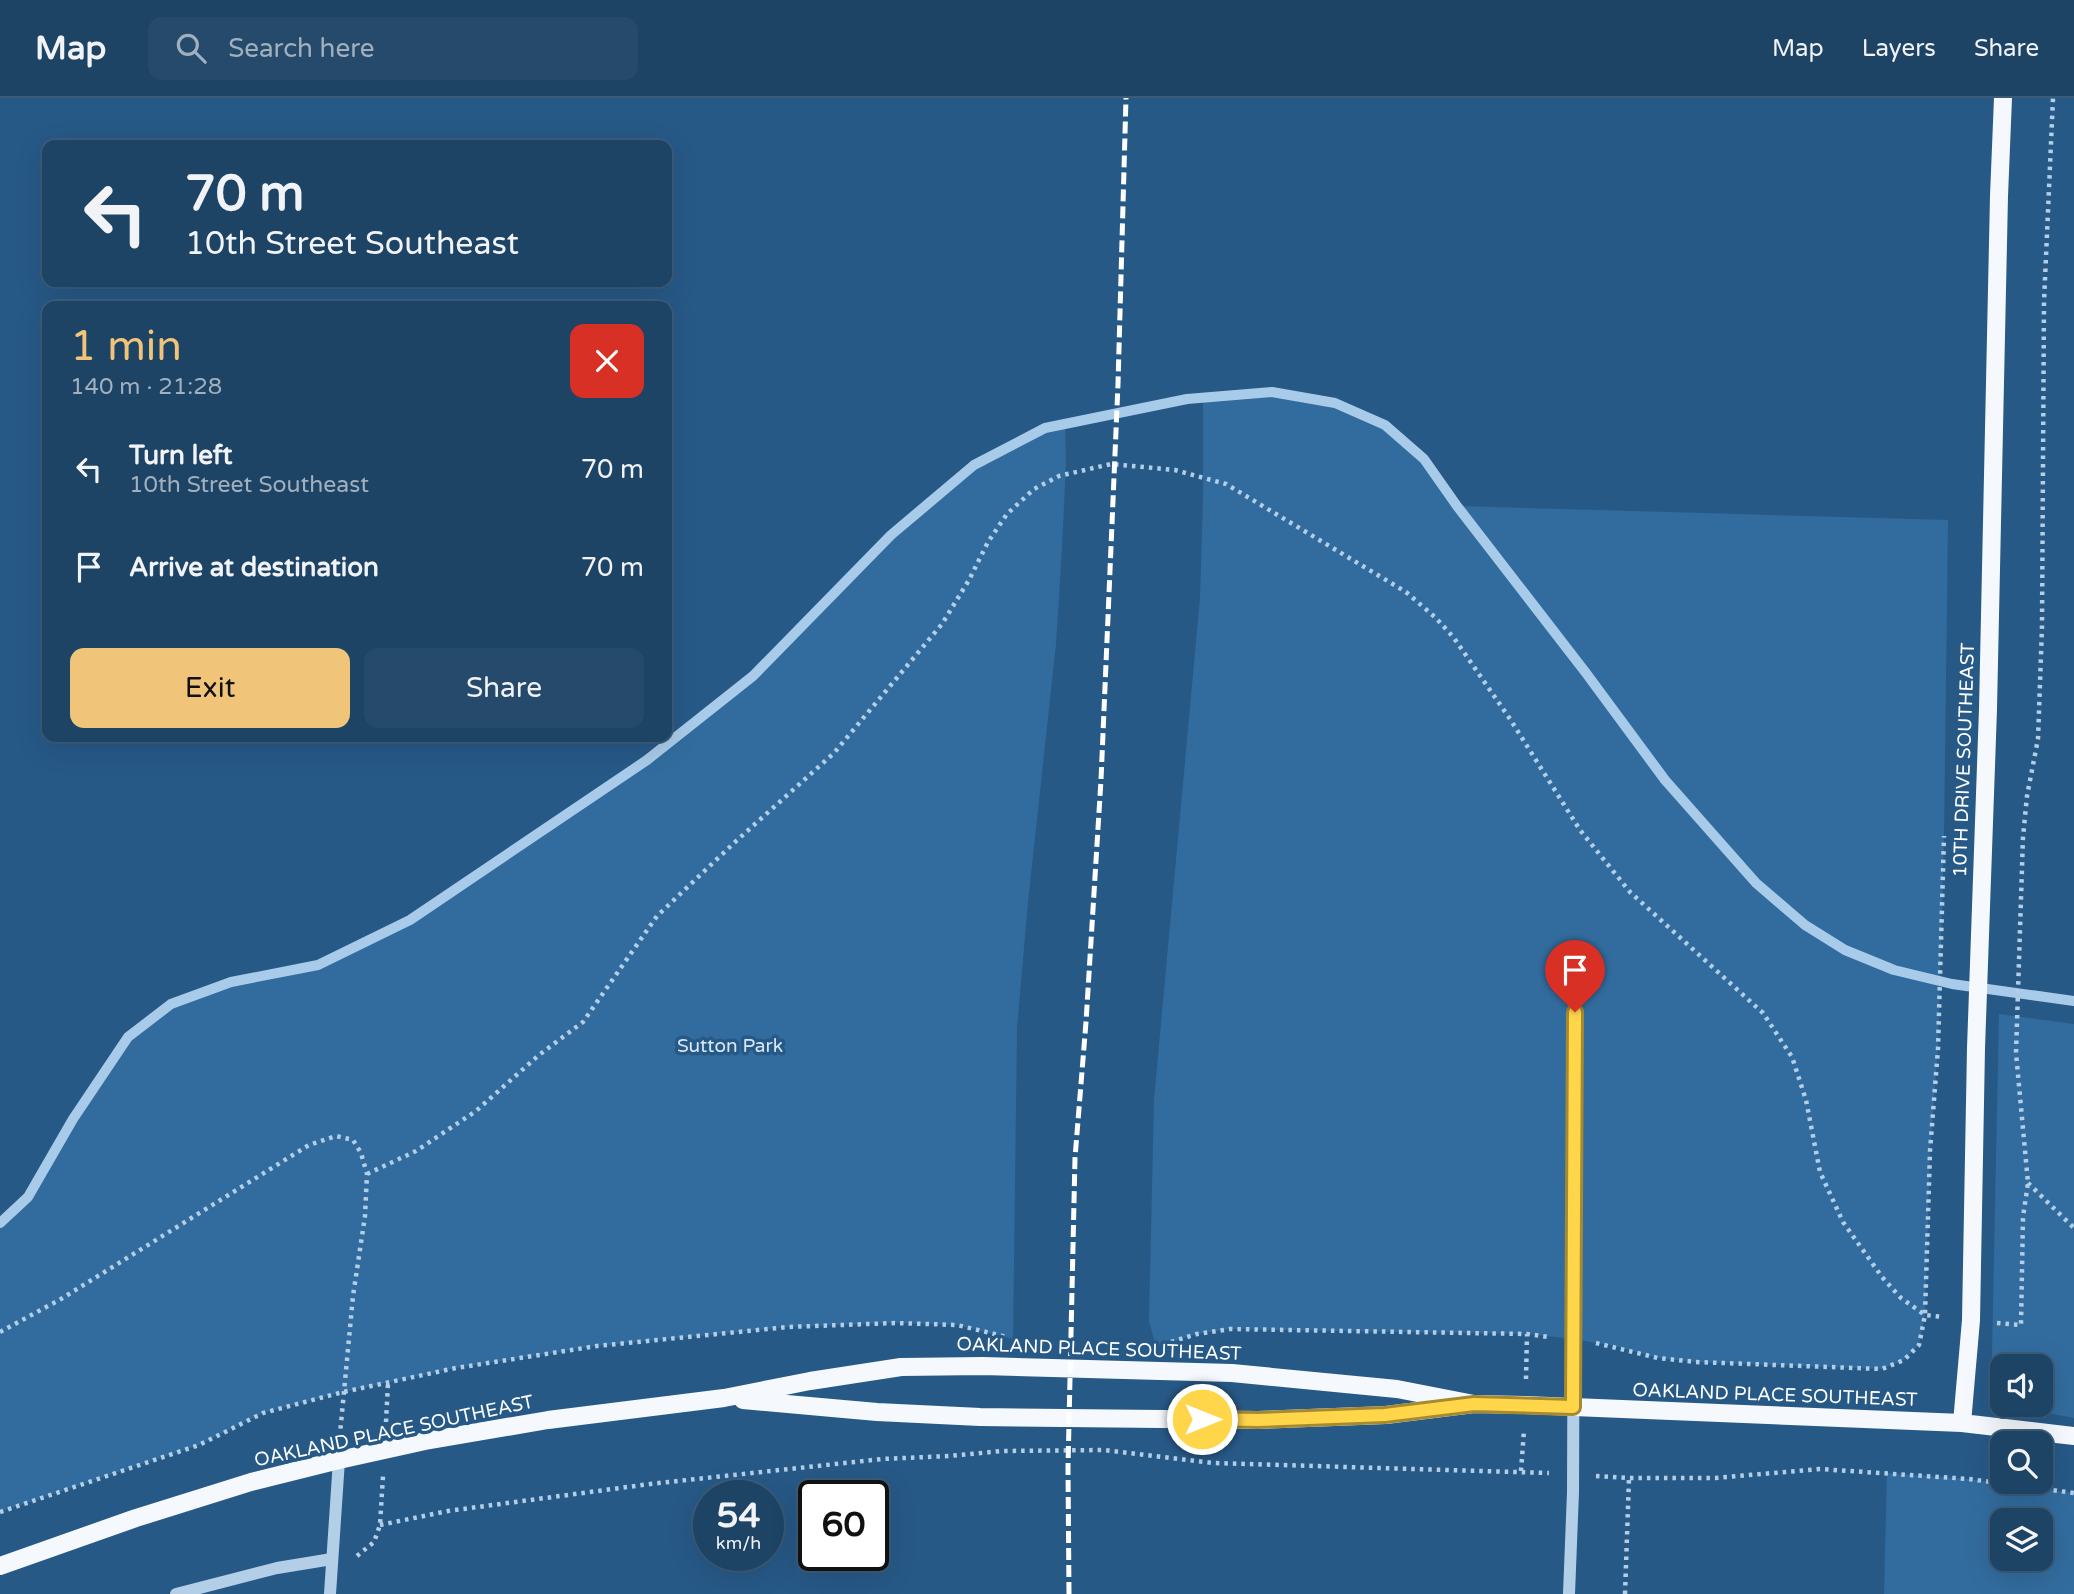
<!DOCTYPE html>
<meta charset="utf-8">
<style>
body{margin:0;font-family:"Varela Round",sans-serif;background:#254a6b;color:#f1f3f6;height:100vh;display:flex;flex-direction:column;font-size:26px;white-space:nowrap}
*{box-sizing:border-box;margin:0}
p{font-size:23px;color:#a0b0bf}
.icon{flex:none;width:38px;height:38px;fill:none;stroke:currentColor;stroke-width:2;stroke-linecap:round;stroke-linejoin:round}
.map{position:relative;flex:1;overflow:hidden}
.details{position:absolute;left:42px;top:203px;width:630px;height:441px;display:flex;flex-direction:column;background:#1d4365;border-radius:14px;box-shadow:0 7px 28px #0002,0 0 0 2px #3b5c79}
.details>*{flex:none}
.top-card{position:absolute;left:42px;top:42px;width:630px;height:147px;border-radius:14px;box-shadow:0 7px 28px #0002,0 0 0 2px #3b5c79;background:#1d4365;color:#f1f3f6;overflow:hidden}
.controls{position:absolute;left:1990px;top:1256px;display:grid;gap:14px}
.controls a{display:grid;place-items:center;width:63px;height:63px;border-radius:14px;background:#1d4365;box-shadow:0 7px 28px #0002,0 0 0 2px #3b5c79;font-size:35px}
.speed{position:absolute;left:693px;top:1382px;display:flex;gap:14px;font-size:35px;font-weight:700;text-align:center}
.speed>*{display:grid;place-content:center;width:91px;height:91px;border-radius:50%;background:#1d4365;box-shadow:0 7px 28px #0002,0 0 0 2px #3b5c79;line-height:1}
.speed small{font-size:18px;font-weight:400}
.speed .limit{border:4px solid #111;border-radius:10px;background:#fff;color:#111}
.pin{position:absolute;display:grid;place-items:center;width:60px;height:60px;color:#fff;margin:-72px -30px;border-radius:50% 50% 50% 0;rotate:-45deg;box-shadow:0 0 7px #0007}
.pin .icon{rotate:45deg}
.me{position:absolute;width:77px;margin:-38px;rotate:90deg;stroke-linejoin:round;filter:drop-shadow(0 0 5px #0008)}
.turn{display:flex;align-items:center;gap:24px;height:147px;padding:0 28px;font-size:32px}
.turn .icon{width:91px;height:91px;stroke-width:2.5}
.turn b{display:block;font-size:49px;line-height:60px}
.round{display:grid;place-items:center;flex:none;width:74px;height:74px;border-radius:14px;background:#254a6b}
.overview{display:flex;align-items:center;justify-content:space-between;height:119px;padding:0 28px}
h1{font-size:42px;font-weight:600;line-height:52px;color:#f0c479}
.cta{display:flex;gap:14px;margin-top:auto;padding:14px 28px}
.cta a{flex:1;height:80px;border-radius:14px;background:#f0c479;color:#111;font-size:28px;font-weight:600;line-height:80px;text-align:center}
.cta a+a{background:#254a6b;color:#f1f3f6}
ul{padding:0;list-style:none}
li{display:flex;align-items:center;gap:21px;height:98px;padding:0 28px}
li div{flex:1}
li b{display:block;font-size:26px}
li em{font-style:normal}
header{display:flex;align-items:center;gap:42px;box-sizing:border-box;height:98px;padding:0 35px;background:#1d4365;border-bottom:2px solid #3b5c79}
header strong{font-size:33px}
nav{display:flex;gap:38px;margin-inline-start:auto;font-size:24px}
.search{width:490px;height:63px;background:#254a6b;display:flex;align-items:center;gap:18px;box-sizing:border-box;padding:0 24px;border-radius:14px;color:#a0b0bf;font-size:26px}
.map>svg:first-child{display:block}
.green{fill:#326c9e;fill-rule:evenodd}
.lines{fill:none;stroke-linecap:round;stroke-linejoin:round}
.stream{stroke:#a8cbe9;stroke-width:10}
.path{stroke:#b3cfe8;stroke-width:4.5;stroke-dasharray:3.5 5;stroke-linecap:butt}
.minor{stroke:#b3cfe8;stroke-width:12}
.major{stroke:#f5f9fe;stroke-width:18}
.rail{stroke:#fff;stroke-width:5;stroke-dasharray:12 5;stroke-linecap:butt}
.route-casing{stroke:#a68a30;stroke-width:18}
.route{stroke:#ffd54a;stroke-width:12}
.labels{text-anchor:middle;dominant-baseline:central;stroke-width:7;stroke-linejoin:round;paint-order:stroke}
.street-label{font-size:19px;fill:#fff;stroke:#275987}
.park-label{font-size:19px;fill:#d7e8f7;stroke:#275987}
</style>
<header>
<strong>Map</strong>
<div class="search"><svg class="icon" aria-label="search" viewBox="0 0 24 24"><circle cx="10" cy="10" r="6"/><path d="M15 15l6 6"/></svg>Search here</div>
<nav><a>Map</a><a>Layers</a><a>Share</a></nav>
</header>
<div class="map">
<svg width="2074" height="1496" viewBox="0 0 2074 1496">
<rect width="100%" height="100%" fill="#275987"/>
<path class="green" d="M1272,294L1335,305L1385,327L1424,361L1458,408L1948,422L1944,738L1938,951L1930,1053L1925,1217L1919,1247L1904,1262L1882,1271L1696,1264L1658,1260L1615,1248L1573,1241L1527,1236L1230,1231L1197,1236L1156,1249L1149,1223L1154,1002L1200,500L1203,401V299Z
M1065,326L1066,365L1062,450L1056,546L1028,804L1017,930L1013,1241L957,1227L895,1225L788,1229L597,1248L456,1270L343,1294L263,1315L199,1347L0,1414V1125L28,1099L73,1021L128,939L171,906L231,884L318,866L410,822L647,662L753,578L891,437L969,371L1045,330Z
M1999,916L2074,926V1320L2005,1307H2040V1269H2002V1307L1991,1305Z
M1887,1375L1969,1381L2074,1395V1496H1884ZM2002,1423H2040V1461H2002Z"/>
<g class="lines">
<path class="stream" d="M0,1125L28,1099L73,1021L128,939L171,906L231,884L318,867L410,822L647,662L753,578L891,437L974,367L1045,330L1187,301L1272,294L1335,305L1385,327L1424,361L1457,408L1586,575L1665,682L1756,785L1805,827L1845,852L1894,872L1952,886L2074,903"/>
<path class="path" d="M367,1076L416,1053L476,1013L539,957L583,924L657,818L734,745L834,655L942,526L969,482L988,444L1007,416L1034,391L1059,378L1111,366L1175,372L1226,386L1406,494L1436,520L1454,540L1510,621L1580,732L1630,794L1763,915L1792,959L1806,1002L1820,1074L1843,1124L1882,1179L1901,1200L1925,1217L1943,1219
M2028,1085L2074,1130
M1997,1225L2021,1227L2023,1119L2028,1085L2016,955L2023,739L2027,698L2038,641L2042,529L2044,204L2053,0
M0,1234L61,1201L309,1047L336,1038L353,1042L361,1055L367,1076L365,1118L353,1198L340,1336
M1171,1244L1197,1236L1230,1231L1527,1236L1549,1239
M1596,1245L1658,1260L1696,1264L1882,1271L1904,1262L1919,1247L1925,1217L1930,1053L1938,951L1944,738
M1526,1281L1527,1236
M386,1324L388,1285
M1521,1373L1524,1332
M1596,1378L1629,1380H1715L1820,1371L1969,1381L2074,1395
M0,1414L199,1347L263,1315L343,1294L456,1270L597,1248L788,1229L895,1225L957,1227L1007,1239
M380,1427L448,1413L650,1386L882,1361L949,1358L1002,1353L1104,1352L1213,1365L1549,1375
M357,1458L374,1444L380,1427L383,1378
M1625,1496L1629,1380"/>
<path class="minor" d="M176,1496L277,1470L332,1461
M330,1496L339,1362
M1569,1496L1573,1394L1575,859"/>
<path class="major" d="M743,1302L877,1314L980,1319L1258,1322L1386,1317L1474,1306L1525,1307L1962,1325L2074,1338
M1962,1325L1971,1222L1976,950L1988,611L1999,98L2003,0
M0,1468L136,1420L251,1384L339,1362L425,1343L548,1322L724,1300L810,1283L901,1269L983,1268L1232,1275L1397,1291L1474,1306"/>
<path class="rail" d="M1069,1496L1068,1369L1075,1060L1086,924L1101,682L1118,286L1126,0"/>
</g>
<g class="lines">
<defs>
<path id="route" d="M1202,1321L1258,1322L1385,1317L1474,1306L1573,1309L1575,914"/>
</defs>
<use href="#route" class="route-casing"/>
<use href="#route" class="route"/>
</g>
<g class="labels">
<g class="street-label">
<text transform="translate(1964 662) rotate(-88)">10TH DRIVE SOUTHEAST</text>
<text transform="translate(1099 1251) rotate(2)">OAKLAND PLACE SOUTHEAST</text>
<text transform="translate(1775 1297) rotate(2)">OAKLAND PLACE SOUTHEAST</text>
<text transform="translate(394 1333) rotate(-12)">OAKLAND PLACE SOUTHEAST</text>
</g>
<g class="park-label">
<text x="730" y="948">Sutton Park</text>
</g>
</g>
</svg>
<div class="controls">
<a><svg class="icon" aria-label="sound" viewBox="0 0 24 24"><path d="M4 9h4l5-4v14l-5-4H4zM17 9q2 3 0 6"/></svg></a>
<a><svg class="icon" aria-label="search" viewBox="0 0 24 24"><circle cx="10" cy="10" r="6"/><path d="M15 15l6 6"/></svg></a>
<a><svg class="icon" aria-label="layers" viewBox="0 0 24 24"><path d="M12 4l9 5-9 5-9-5zM3 14l9 5 9-5"/></svg></a>
</div>
<div class="speed"><div>54<small>km/h</small></div><div class="limit">60</div></div>
<div class="pin" style="left:1575px;top:914px;background:#d93025"><svg class="icon" aria-label="arrive" viewBox="0 0 24 24"><path d="M6 21V4h12l-3 4 3 4H6"/></svg></div>
<svg class="me" style="left:1202px;top:1321px" viewBox="-20 -20 40 40"><circle r="17" fill="#ffd54a" stroke="#fff" stroke-width="3"/><path d="M0-11L8 9 0 5-8 9z" fill="#fff"/></svg>
<div class="top-card">
<div class="turn"><svg class="icon" aria-label="left" viewBox="0 0 24 24"><path d="M17 20v-9H6M10 6l-5 5 5 5"/></svg><div><b>70 m</b>10th Street Southeast</div></div>
</div>
<section class="details">
<div class="overview"><div><h1>1 min</h1><p>140 m · 21:28</p></div><a class="round" style="background:#d93025;color:#fff"><svg class="icon" aria-label="close" viewBox="0 0 24 24"><path d="M6 6l12 12M18 6L6 18"/></svg></a></div>
<ul>
<li><svg class="icon" aria-label="left" viewBox="0 0 24 24"><path d="M17 20v-9H6M10 6l-5 5 5 5"/></svg><div><b>Turn left</b><p>10th Street Southeast</p></div><em>70 m</em></li>
<li><svg class="icon" aria-label="arrive" viewBox="0 0 24 24"><path d="M6 21V4h12l-3 4 3 4H6"/></svg><div><b>Arrive at destination</b></div><em>70 m</em></li>
</ul>
<div class="cta"><a>Exit</a><a>Share</a></div>
</section>
</div>
